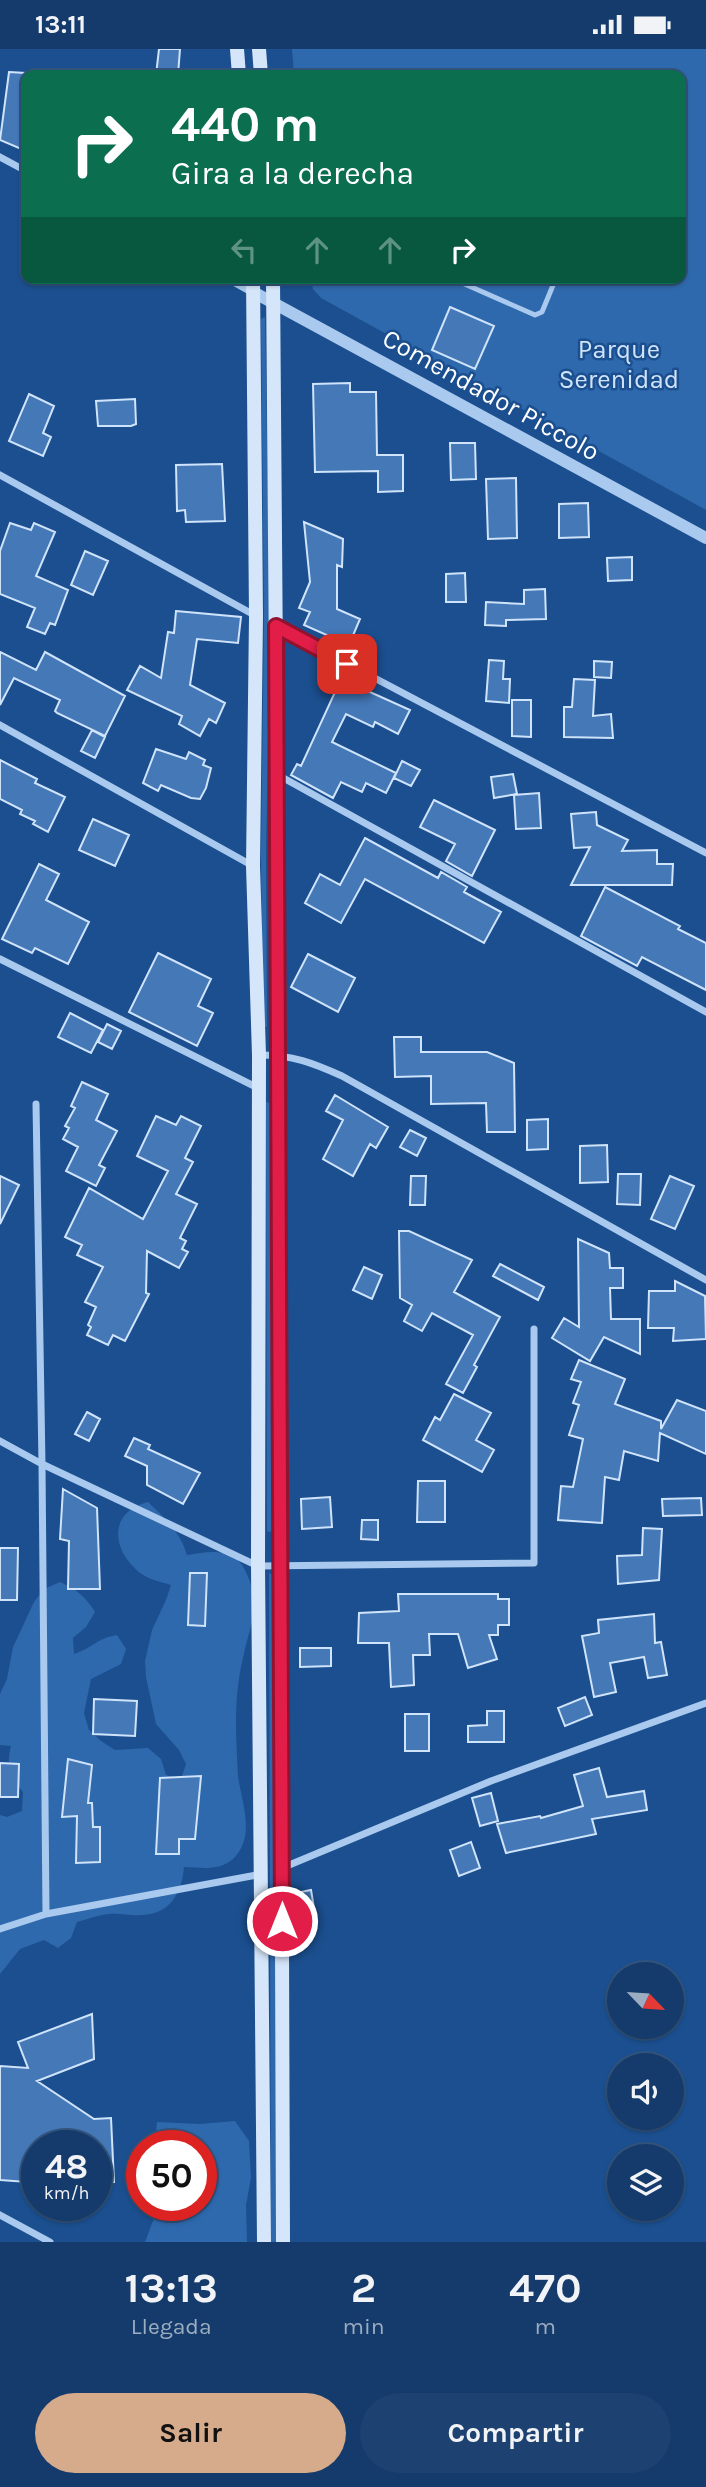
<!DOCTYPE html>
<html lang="es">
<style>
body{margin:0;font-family:Karla,sans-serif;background:#1d4271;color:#f1f3f6;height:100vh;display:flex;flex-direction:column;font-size:26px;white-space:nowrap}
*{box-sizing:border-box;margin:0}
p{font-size:23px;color:#9dadc1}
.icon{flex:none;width:38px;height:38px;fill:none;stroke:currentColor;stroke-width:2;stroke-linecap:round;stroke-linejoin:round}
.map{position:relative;height:2193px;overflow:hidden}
.drawer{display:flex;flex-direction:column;background:#143b6b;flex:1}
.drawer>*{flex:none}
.hud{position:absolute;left:21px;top:21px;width:665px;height:214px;border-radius:14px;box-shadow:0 2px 5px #0004,0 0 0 2px #33557e;background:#0b6e4f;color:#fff;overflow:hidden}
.needle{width:46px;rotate:115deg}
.controls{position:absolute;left:607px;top:1913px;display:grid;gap:14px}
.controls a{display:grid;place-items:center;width:77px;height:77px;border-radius:50%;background:#143b6b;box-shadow:0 2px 5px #0004,0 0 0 2px #33557e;font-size:35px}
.speed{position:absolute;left:21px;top:2081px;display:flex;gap:14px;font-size:35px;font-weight:700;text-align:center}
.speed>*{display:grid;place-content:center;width:91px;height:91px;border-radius:50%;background:#143b6b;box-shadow:0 2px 5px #0004,0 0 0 2px #33557e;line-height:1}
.speed small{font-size:18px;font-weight:400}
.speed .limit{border:10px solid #d22;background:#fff;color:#111}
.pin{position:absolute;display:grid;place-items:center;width:60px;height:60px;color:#fff;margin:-30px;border-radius:14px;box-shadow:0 4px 10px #0006}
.me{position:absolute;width:77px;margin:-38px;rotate:0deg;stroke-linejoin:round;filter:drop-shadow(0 0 5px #0008)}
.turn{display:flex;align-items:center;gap:24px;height:147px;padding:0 35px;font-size:32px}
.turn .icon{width:91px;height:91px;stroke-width:2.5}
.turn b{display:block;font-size:49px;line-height:60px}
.lanes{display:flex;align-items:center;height:66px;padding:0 35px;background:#0003;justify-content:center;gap:35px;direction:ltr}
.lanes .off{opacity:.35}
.eta{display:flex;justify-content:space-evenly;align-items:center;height:119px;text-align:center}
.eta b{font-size:42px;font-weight:700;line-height:49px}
.cta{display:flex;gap:14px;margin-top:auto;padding:14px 35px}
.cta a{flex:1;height:80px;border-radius:42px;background:#d6ab8b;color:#111;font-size:28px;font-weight:700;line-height:80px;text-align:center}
.cta a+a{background:#1d4271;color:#f1f3f6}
.status{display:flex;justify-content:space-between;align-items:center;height:49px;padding:0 35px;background:#143b6b;direction:ltr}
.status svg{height:19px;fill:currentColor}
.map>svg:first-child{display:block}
.green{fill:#2e69ad}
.building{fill:#4478b7;stroke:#cfe3fa;stroke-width:2}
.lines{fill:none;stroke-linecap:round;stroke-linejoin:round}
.service{stroke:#a9c9ee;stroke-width:5}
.minor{stroke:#a9c9ee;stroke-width:7}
.tertiary{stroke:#a9c9ee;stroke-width:12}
.secondary{stroke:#d6e6fa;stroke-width:14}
.route-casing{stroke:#92132f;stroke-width:18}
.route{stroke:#e11d48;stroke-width:12}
.labels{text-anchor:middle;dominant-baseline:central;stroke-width:5;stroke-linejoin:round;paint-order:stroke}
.park-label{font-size:26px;fill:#cfe3fa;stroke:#1b4f8f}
.street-label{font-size:26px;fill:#fff;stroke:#1b4f8f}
</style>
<div class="status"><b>13:11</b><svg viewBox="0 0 49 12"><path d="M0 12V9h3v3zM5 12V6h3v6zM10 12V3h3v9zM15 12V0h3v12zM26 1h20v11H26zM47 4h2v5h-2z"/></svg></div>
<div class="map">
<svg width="706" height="2193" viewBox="0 0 706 2193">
<rect width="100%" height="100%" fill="#1b4f8f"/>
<path class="green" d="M292,0H706V461L321,249L313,240L310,229H681V26H294Z
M265,268L270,565L266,807L267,978L263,977L261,807L264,565L261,270Z
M266,1053L270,1054L273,1482L269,1483L267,1482Z
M148,1453C166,1470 180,1483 187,1506C208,1503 233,1497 245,1521C263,1558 250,1573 243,1609C238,1629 236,1652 236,1673C236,1691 237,1709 238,1727C241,1749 253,1780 240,1801C227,1823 207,1819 184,1818C182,1844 170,1865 142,1866C131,1867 120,1864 109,1865C98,1866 88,1870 77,1873L71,1889L58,1899L44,1891L20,1900L0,1925V1766L7,1768L22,1762L23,1743C10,1727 6,1716 11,1697L0,1696V1645L7,1630L13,1598L34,1553L44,1540L60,1533C76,1540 86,1548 95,1563L86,1578L73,1589L74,1605C93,1599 97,1589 117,1586L126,1600L121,1615L91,1630L84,1664L89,1681L101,1692L115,1701L148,1699L161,1710L166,1726L181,1730L186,1715L179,1701L156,1675L146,1628L145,1612L152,1581L166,1551L171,1536C161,1533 148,1530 140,1524C111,1501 108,1463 148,1453Z
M269,1524L273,1526L277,2193H271Z
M235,2072L249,2092L251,2129L246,2156L247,2193H145L159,2156H201V2096H155L157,2073L200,2075Z"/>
<path class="building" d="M159,0H180L178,26H156Z
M9,23L26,24V102L0,91Z
M450,258L494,277L475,320L432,301Z
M350,334V343H376L377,406H403V442L378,443V422L315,423L313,335Z
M29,345L54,357L43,384L51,388L43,407L9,392Z
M135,350L136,375L131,377H98L96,352Z
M450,394H475L476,430L451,431Z
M222,415L225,472L186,473L185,461L177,462L176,416Z
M516,429L517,489L488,490L486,430Z
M588,454L589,488L559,489V455Z
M304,473L343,490L342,518L337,516V560L360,570L349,596L304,576L310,563L299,559L310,533Z
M10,474L31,481L34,474L55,483L36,527L68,541L55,576L50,574L45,585L27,578L35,559L0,545V502Z
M85,502L108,512L93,546L71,536Z
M632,508V531L608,532L607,509Z
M465,524L466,553H446V525Z
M545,540L546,570L506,571V577L485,576L486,553L524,555V541Z
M176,562L241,568L238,594L197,590L190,636L225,654L216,674L209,670L200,687L179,675L182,667L127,641L140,617L161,629L168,583L174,584Z
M0,603L36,621L45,603L125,647L105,687L57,664L55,662L60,651L14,629L0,656Z
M489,611L504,612L503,630H510L509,654L486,652Z
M594,612L612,613L611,629L594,628Z
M341,630L410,661L398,685L375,673L373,678L346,665L332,693L396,724L386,744L366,734L362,743L341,733L333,749L291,726L297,715L301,717Z
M574,630L595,631L593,667L611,665L613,689L564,688V658H572Z
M512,651H531V688L512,687Z
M92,681L105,688L95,709L81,702Z
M156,700L186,710L189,703L205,711L203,716L211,719L206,739L200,750L191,749L161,736L158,742L143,734Z
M0,711L37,730L35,734L65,748L48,783L33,775L35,772L20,765L22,761L0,750Z
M402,712L420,721L411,737L394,729Z
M513,725L517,745L494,749L491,728Z
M539,744L541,779L516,780L514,746Z
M434,751L495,781L472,827L446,812L455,795L420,778Z
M596,763L597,776L628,791L622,802L657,801V815H673L672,836H571L590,798L574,799L571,765Z
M93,770L129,786L115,817L79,801Z
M365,789L438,829L441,823L467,838L464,843L501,863L484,894L365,830L341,874L305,854L320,825L340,836Z
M39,815L59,825L46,851L89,873L68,915L35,899L32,904L2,890Z
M605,838L680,877L678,880L706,894V941L642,908L637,917L581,887Z
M158,904L211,930L198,957L213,964L197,997L129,963Z
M308,905L355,929L338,963L291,938Z
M70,964L103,981L91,1004L58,988Z
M107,975L121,982L112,1000L98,993Z
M394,988H421V1003H487L514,1014L515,1083H487L486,1054L431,1055V1027L395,1028Z
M82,1033L108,1045L96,1071L117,1082L99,1116L105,1119L96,1137L66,1122L78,1098L63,1090L69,1079L65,1077L75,1059L71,1057Z
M335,1046L388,1078L376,1099L370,1095L353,1127L323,1110L343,1071L326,1062Z
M156,1067L176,1076L181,1067L201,1077L185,1109L193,1113L176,1145L197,1155L180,1189L186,1192L182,1200L188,1203L179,1219L147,1202L146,1244L149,1245L125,1292L113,1286L108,1296L87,1286L91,1278L88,1276L96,1258L85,1253L103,1218L77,1206L82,1196L65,1188L89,1139L143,1170L168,1122L137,1107Z
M548,1070V1100L527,1101V1071Z
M410,1081L426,1089L417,1107L400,1098Z
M607,1096L608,1133L580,1134V1097Z
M618,1125H641L640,1156L617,1155Z
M0,1127L19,1136L0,1175Z
M411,1127H426L425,1156H410Z
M670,1127L694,1137L675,1180L651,1170Z
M399,1182H409L472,1211L454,1243L500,1268L474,1316L477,1318L463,1344L446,1335L473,1286L432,1264L422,1282L404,1272L412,1256L400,1249Z
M578,1190L609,1204L610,1219H623V1239H610L611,1270H640V1305L604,1288L590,1312L552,1289L564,1269L579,1278Z
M500,1215L544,1238L538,1251L493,1227Z
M364,1218L382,1226L372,1250L353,1241Z
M675,1232L705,1247L706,1290L673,1292L674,1279H648L649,1242H675Z
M579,1311L625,1330L615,1355L661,1372V1380L677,1351L706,1362V1405L660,1384L658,1412L624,1402L619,1431L605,1428L602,1474L558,1471L561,1437L573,1438L583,1390L569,1386L579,1356L573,1354L581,1333L571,1330Z
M454,1345L491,1364L476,1391L494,1401L482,1423L423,1391L435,1368L440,1371Z
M87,1363L100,1370L89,1392L75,1385Z
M134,1389L150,1396L148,1400L200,1424L183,1455L147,1436V1417L125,1407Z
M418,1432H445V1473H417Z
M63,1440L97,1459L100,1540H68L69,1492L60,1490Z
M330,1448L332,1478L302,1480L301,1450Z
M701,1449L702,1466L663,1467L662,1450Z
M362,1471H378V1491L361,1490Z
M643,1479L662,1480L659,1531L618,1535L617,1507L642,1506Z
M0,1499H18L17,1551H0Z
M190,1524H207L205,1577L188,1576Z
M398,1545H498V1550H509V1576H498V1586H489L497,1610L468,1619L458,1585H429L430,1606H413L414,1636L391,1638L389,1594H358L359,1564L399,1562Z
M654,1565L655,1594L661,1593L667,1626L648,1629L644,1608L610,1614L616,1643L594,1648L582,1587L599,1584L598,1571Z
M300,1599H331V1617L300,1618Z
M585,1648L592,1666L565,1677L558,1659Z
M94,1650L137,1652L135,1687L93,1685Z
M487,1662H504V1693H468V1677L487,1676Z
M405,1665H429V1702H405Z
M68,1710L92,1716L88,1754H92L93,1778H100V1813L76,1814L77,1767L62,1768Z
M0,1714L19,1715L18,1748H0Z
M599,1719L607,1748L644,1742L647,1761L592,1770L596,1785L506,1804L497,1775L540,1767L541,1769L583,1757L574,1726Z
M201,1727L195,1790H179V1805H156L160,1729Z
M491,1744L498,1772L480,1777L472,1749Z
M471,1793L480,1819L459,1827L450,1801Z
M311,1841L314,1859L300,1862L296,1844Z
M92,1965L94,2010L37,2032L94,2070L111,2069L114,2133L96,2134V2096H37V2109L31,2105L27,2133L0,2131V2017L28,2019L18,1993Z"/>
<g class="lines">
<path class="service" d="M451,229L535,266L542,263L556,229"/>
<path class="minor" d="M0,108L26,122
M226,229L253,244
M0,426L256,567
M276,577L706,804
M0,676L253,817
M278,726L706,963
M0,910L258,1039
M259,1006C293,1006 313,1014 342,1027L706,1231
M36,1055L42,1415L46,1865
M0,1392L42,1415L258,1517L534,1514V1280
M282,1819L491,1732L706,1654
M0,1880L46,1865L262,1825
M0,2166L50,2193"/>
<path class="tertiary" d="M255,244L706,489"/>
<path class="secondary" d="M237,0L239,26
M259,0L261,26
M253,229L256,567L253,817L259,1006L258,1517L264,2193
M273,229L279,1006L283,2193"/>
</g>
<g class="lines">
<defs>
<path id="route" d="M282,1872L276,577L347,615"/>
</defs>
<use href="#route" class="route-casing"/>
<use href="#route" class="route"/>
</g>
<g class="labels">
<g class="park-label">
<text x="619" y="300">Parque<tspan x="619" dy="30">Serenidad</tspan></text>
</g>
<g class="street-label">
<text transform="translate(491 346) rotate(29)">Comendador Piccolo</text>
</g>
</g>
</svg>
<div class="controls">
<a><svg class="needle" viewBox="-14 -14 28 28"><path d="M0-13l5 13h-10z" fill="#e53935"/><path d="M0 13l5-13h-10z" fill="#9dadc1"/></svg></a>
<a><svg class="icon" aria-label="sound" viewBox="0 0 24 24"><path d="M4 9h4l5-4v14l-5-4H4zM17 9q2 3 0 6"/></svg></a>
<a><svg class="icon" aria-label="layers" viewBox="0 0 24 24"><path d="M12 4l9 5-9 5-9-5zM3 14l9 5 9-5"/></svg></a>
</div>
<div class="speed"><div>48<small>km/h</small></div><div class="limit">50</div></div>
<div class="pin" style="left:347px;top:615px;background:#d93025"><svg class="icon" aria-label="arrive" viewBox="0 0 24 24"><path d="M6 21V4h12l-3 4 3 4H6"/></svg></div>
<svg class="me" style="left:282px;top:1872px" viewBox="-20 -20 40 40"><circle r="17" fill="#e11d48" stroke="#fff" stroke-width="3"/><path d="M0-11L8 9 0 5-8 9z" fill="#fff"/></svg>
<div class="hud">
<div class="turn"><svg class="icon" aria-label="right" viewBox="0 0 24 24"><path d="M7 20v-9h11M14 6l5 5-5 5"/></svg><div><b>440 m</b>Gira a la derecha</div></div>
<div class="lanes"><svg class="icon off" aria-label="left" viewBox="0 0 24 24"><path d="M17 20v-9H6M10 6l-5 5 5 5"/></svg><svg class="icon off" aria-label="ahead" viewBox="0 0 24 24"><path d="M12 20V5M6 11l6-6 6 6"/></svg><svg class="icon off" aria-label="ahead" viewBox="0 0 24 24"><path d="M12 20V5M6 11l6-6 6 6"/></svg><svg class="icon" aria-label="right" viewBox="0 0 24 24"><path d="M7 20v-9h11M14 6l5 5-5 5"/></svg></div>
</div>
</div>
<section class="drawer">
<div class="eta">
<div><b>13:13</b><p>Llegada</p></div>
<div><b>2</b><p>min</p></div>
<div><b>470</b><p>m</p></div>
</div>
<div class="cta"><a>Salir</a><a>Compartir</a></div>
</section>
